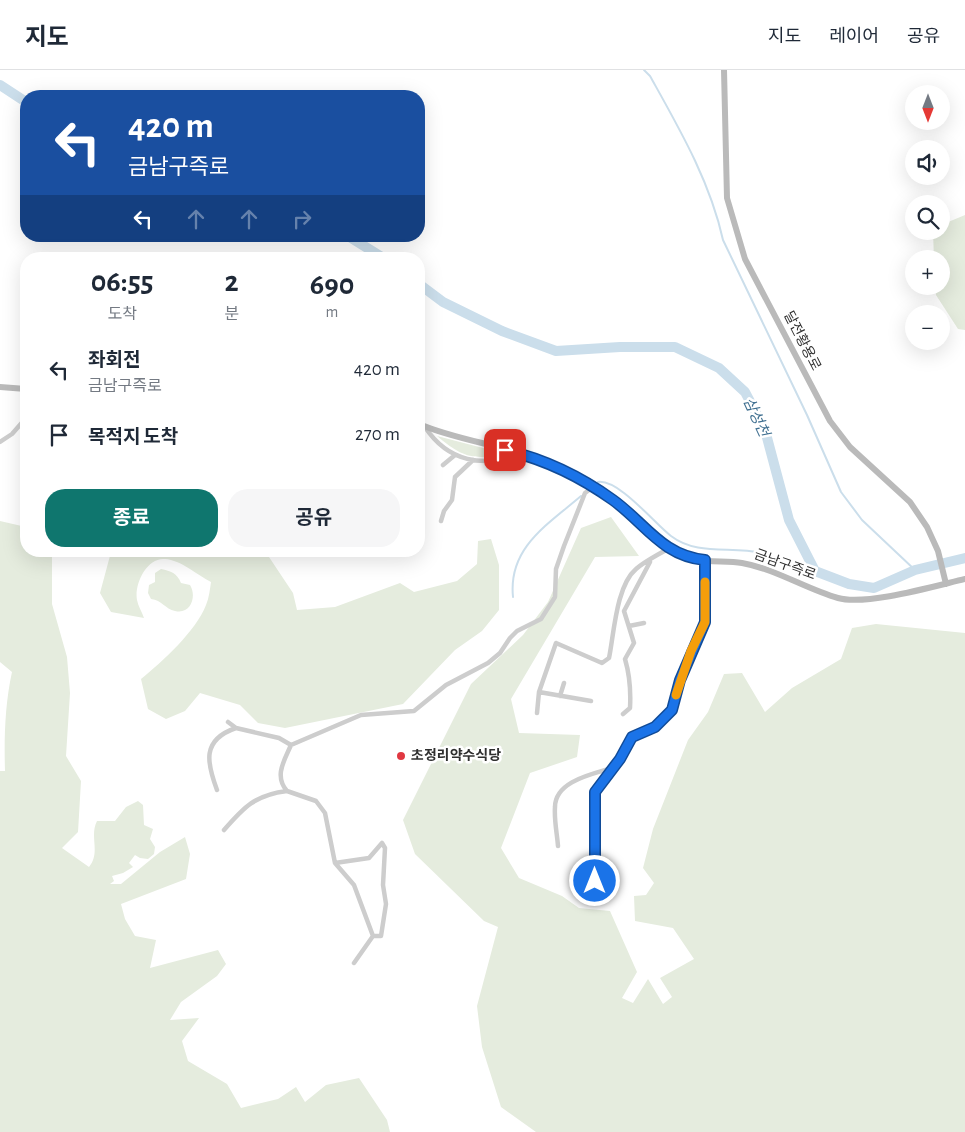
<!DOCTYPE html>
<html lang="ko">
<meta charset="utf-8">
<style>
body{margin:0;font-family:"Alegreya Sans","Noto Sans KR",sans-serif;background:#f6f6f7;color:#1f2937;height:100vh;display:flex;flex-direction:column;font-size:19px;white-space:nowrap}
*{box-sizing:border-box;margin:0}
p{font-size:16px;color:#747a83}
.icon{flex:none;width:28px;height:28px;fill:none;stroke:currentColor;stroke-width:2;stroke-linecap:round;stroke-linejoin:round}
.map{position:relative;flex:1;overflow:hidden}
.drawer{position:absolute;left:20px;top:182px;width:405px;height:305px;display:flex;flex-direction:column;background:#fff;border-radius:20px;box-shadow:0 5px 20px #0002}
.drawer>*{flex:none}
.guide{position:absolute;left:20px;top:20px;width:405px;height:152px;border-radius:20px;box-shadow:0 5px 20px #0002;background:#1a4fa0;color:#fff;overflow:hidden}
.needle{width:32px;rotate:180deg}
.tools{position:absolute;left:905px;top:15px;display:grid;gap:10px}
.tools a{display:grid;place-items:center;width:45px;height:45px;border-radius:50%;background:#fff;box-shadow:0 5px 20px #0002;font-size:25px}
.pin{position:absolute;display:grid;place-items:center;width:42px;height:42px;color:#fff;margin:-21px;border-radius:10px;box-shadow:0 2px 8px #0006}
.me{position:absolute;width:55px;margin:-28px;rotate:0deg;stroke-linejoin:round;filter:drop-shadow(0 0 4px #0008)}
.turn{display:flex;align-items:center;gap:18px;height:105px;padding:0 25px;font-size:22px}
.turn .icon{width:65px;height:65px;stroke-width:2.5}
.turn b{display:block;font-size:35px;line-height:42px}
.lanes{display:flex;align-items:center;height:48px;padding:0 25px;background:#0003;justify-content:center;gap:25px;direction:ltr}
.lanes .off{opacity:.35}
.eta{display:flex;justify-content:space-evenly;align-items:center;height:85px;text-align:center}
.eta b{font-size:30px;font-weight:700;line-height:35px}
.action{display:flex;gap:10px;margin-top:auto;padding:10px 25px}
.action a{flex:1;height:58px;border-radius:20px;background:#0f766e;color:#fff;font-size:20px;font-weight:700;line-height:58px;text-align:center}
.action a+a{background:#f6f6f7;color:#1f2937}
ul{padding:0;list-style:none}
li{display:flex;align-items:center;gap:15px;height:65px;padding:0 25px}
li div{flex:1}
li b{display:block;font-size:19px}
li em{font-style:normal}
header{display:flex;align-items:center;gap:30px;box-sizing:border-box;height:70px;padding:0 25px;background:#fff;border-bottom:1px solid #e0e1e3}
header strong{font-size:24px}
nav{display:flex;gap:28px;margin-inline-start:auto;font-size:18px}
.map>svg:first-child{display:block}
.green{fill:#e5ecde}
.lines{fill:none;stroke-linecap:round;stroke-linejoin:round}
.stream{stroke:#cbdeeb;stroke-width:2}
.river{stroke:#cbdeeb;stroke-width:10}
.street{stroke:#cdcdcd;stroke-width:4.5}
.secondary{stroke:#bababa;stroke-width:6}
.route-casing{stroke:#114b97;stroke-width:12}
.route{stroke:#1a73e8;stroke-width:9}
.slow{stroke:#f59e0b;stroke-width:9}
.poi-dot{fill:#e03841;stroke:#fff;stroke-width:2}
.labels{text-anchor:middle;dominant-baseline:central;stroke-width:5;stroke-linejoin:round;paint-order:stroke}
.street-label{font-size:14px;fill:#303030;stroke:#fff}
.poi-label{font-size:14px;font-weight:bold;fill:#303030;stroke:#fff;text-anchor:start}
.water-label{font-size:15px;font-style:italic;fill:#3f6f90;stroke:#fff}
</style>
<header>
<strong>지도</strong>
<nav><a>지도</a><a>레이어</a><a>공유</a></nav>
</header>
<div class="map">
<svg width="965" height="1062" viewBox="0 0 965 1062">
<rect width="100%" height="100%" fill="#fff"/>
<path class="green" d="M965,145V260L958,259L936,225L935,216H941V189H934L933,161H941V155Z
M437,366L506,384C473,390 463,388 437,366Z
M611,447L639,486L595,487L511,629L519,663L580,665L577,687L530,703L501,778L519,808L562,826L579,838L610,841L637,902L622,928L633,933L648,909L663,934L672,927L660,908L694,889L673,858L635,851L634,826L646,825L654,813L643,798L653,759L688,670L708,642L724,604L742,603L765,642L792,618L841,589L852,558L876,554L965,563V1062H536L501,1037L482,977L477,936L498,857L484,851L415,784L403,750L471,614L523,565L548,532L581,458Z
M0,451L26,457V481H52V534L67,587L70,623L66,686L81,711L78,762L62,778L89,797C101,782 89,767 97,751H115L126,737L138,731L143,735L144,755L153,759L150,769L155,777L154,784L148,789L140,788L135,785L129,793L133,797L123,803L112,806L114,811L110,814H121L160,782L185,767L190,784L186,809L121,834L125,849L135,866L156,870L150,898L218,880L226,894L217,906L181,932L170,950L199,948L182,971L188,991L227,1014L241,1038L278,1029L296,1017L305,1032L326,1015L359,1008L387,1050L390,1062H0V701H5C4,668 5,634 12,602L0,592Z
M491,469L499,495V540L482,561L455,580L403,634L285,658L258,653L240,635L200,623L185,641L166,649L148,639L141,609C162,592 196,561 206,535C209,528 210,519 211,512C197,505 181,490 165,489C147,487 134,514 137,530C138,536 142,542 144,548L111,542L100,523L111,482L114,481H265L293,523L297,540L335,537L400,513L414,522L457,511L477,494L478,471Z
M161,499C171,501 177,503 181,513L190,515C197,526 191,545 175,541C165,539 162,530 151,529L148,523L149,515L155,512V503Z"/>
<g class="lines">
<path class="stream" d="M644,0L650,6C679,58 710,111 723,170L807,345L841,422L862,450L915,500
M598,412C619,409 655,454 671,466C697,486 731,476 761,483C780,488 795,497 815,501
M513,527C508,478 547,455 581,426"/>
<path class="river" d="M0,15L26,32
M348,166L385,189
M419,214L443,232L502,261L556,281L620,277H675L719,298L745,322L765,360L789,450L815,501L849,514L874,518L915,500L965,488"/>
<path class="street" d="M425,357C448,392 483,398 521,384
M0,372L12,364L26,348
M443,395L455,385
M441,451L444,441L452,430L455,407L473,390
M629,556L644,553
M539,622L591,631
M560,626L564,613
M537,643L539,622L556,573L602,593L609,588C614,564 616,516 636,499C645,491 658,485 669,478
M623,644L630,638C631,620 630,606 625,589L634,573L624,541L650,492
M236,658L279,668L291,675L361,645L414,641L446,615L488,593L500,583L510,568L517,561L541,549L555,527L556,499L564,476L585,423L593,417
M217,720C207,693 201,670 236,658L228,652
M287,721L316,731L325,743L335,793L354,815L373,866L354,893
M224,760C244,737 255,725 287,721C274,706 284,691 291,675
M558,776C557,763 554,750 555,737C555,711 593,704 612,698L632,667L655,657L672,640L680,610L705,552V490
M335,793L369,788L382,773L385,778L383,815L386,834L381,866H373
M595,811V722L612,698"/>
<path class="secondary" d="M724,0L727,128L745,189L830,351L850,377L910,432L927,457L938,481L946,514
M0,317L26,319
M419,354C461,372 508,375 549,394C572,404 595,416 615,431C636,447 653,469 675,483C694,494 721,490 742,493C776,499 806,519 838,528C866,536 935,516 965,509"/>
</g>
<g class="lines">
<defs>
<path id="route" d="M505,380C544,389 581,407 613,430C645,453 662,486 705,490V552L680,610L672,640L655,657L632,667L620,689L595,722V811"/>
</defs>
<use href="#route" class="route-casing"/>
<use href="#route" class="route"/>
<path class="slow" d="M676,625L691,581L705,552V512"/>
</g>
<circle class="poi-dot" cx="401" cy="686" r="5"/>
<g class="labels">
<g class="street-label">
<text transform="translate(802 271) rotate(63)">달전황용로</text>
<text transform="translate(785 495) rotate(20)">금남구즉로</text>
</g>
<g class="poi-label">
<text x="411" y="686">초정리약수식당</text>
</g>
<g class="water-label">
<text transform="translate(756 347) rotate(65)">삼성천</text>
</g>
</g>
</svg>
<div class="tools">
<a><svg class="needle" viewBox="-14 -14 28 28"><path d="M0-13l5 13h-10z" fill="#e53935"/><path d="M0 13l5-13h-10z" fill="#747a83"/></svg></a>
<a><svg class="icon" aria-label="sound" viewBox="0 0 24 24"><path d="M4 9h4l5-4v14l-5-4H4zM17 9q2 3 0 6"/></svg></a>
<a><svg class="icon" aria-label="search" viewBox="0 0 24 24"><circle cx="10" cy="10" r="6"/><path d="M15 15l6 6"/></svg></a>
<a>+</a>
<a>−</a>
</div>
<div class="pin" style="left:505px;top:380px;background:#d93025"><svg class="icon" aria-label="arrive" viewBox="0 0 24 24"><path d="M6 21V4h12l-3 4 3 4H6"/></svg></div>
<svg class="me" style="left:595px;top:811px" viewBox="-20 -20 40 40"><circle r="17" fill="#1a73e8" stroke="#fff" stroke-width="3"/><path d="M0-11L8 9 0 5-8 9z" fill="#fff"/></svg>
<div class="guide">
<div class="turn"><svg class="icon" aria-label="left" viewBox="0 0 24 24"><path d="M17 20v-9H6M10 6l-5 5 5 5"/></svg><div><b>420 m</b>금남구즉로</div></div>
<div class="lanes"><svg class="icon" aria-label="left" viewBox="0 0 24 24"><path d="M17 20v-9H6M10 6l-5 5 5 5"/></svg><svg class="icon off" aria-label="ahead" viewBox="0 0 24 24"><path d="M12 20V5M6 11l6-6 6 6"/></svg><svg class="icon off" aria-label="ahead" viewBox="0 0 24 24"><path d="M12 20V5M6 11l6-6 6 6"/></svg><svg class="icon off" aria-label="right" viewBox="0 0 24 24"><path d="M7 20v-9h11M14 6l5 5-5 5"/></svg></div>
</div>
<section class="drawer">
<div class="eta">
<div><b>06:55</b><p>도착</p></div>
<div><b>2</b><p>분</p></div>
<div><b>690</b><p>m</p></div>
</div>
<ul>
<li><svg class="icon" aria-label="left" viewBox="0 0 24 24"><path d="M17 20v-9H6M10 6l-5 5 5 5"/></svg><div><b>좌회전</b><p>금남구즉로</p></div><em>420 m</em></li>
<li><svg class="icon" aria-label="arrive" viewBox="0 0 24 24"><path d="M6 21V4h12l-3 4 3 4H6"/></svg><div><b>목적지 도착</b></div><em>270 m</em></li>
</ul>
<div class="action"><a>종료</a><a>공유</a></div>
</section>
</div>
